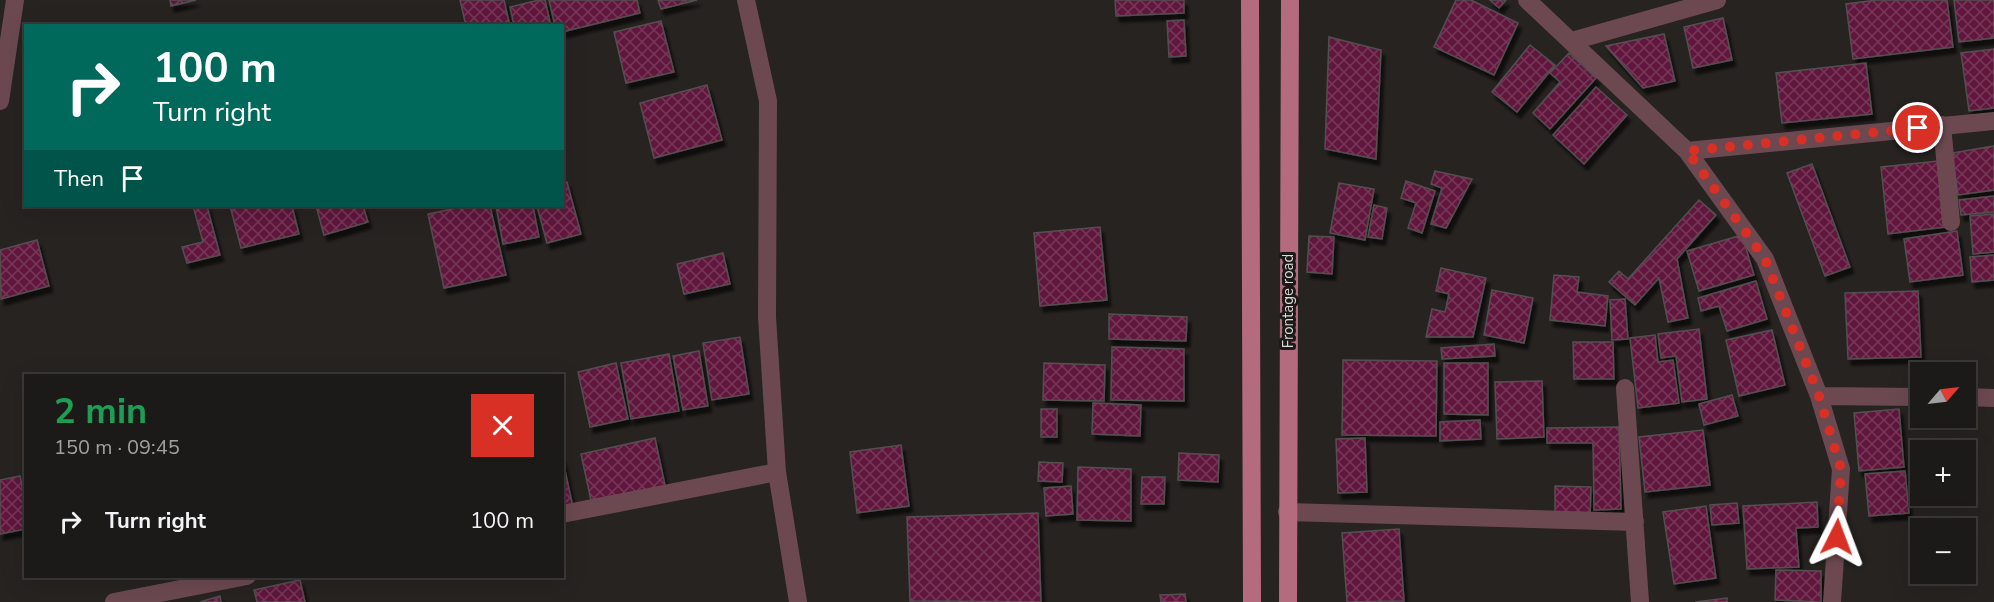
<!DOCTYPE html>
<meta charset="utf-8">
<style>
body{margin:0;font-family:"Nunito Sans",sans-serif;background:#252322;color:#f1f3f6;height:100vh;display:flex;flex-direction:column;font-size:22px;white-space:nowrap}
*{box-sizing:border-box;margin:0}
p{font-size:20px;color:#a0a1a2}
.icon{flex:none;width:33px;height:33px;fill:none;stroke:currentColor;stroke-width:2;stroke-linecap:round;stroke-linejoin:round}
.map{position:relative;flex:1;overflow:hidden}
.panel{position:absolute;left:24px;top:374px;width:540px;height:204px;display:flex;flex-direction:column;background:#1c1a19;border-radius:0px;box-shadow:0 6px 24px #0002,0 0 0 2px #3a3838}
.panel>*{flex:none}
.top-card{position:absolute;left:24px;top:24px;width:540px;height:183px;border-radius:0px;box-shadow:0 6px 24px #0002,0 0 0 2px #3a3838;background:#00695c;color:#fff;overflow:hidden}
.needle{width:39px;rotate:62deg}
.controls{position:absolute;left:1910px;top:362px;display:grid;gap:12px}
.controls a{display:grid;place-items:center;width:66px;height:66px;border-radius:0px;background:#1c1a19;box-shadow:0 6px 24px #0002,0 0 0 2px #3a3838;font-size:30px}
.pin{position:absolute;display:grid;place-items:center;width:51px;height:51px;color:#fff;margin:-26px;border:3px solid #fff;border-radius:50%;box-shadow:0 2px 6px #0007}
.me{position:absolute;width:66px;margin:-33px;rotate:3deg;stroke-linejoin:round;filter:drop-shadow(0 0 4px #0008)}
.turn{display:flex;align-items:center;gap:21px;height:126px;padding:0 30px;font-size:27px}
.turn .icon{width:78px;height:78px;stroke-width:2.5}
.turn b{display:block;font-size:42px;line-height:51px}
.then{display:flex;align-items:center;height:57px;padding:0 30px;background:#0003;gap:12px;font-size:22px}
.round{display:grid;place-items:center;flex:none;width:63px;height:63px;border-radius:0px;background:#252322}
.summary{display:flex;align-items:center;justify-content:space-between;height:102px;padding:0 30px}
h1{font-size:36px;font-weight:700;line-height:45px;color:#1e9e55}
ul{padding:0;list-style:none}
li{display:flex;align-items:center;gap:18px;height:90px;padding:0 30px}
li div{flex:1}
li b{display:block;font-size:22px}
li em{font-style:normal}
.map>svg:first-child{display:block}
.building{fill:url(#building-cross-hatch);stroke:#534f50;stroke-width:1.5;filter:url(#shadow)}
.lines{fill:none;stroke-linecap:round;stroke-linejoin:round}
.minor{stroke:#6c4951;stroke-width:18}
.major{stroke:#b46b7e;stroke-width:18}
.route{stroke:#d93025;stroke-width:10;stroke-dasharray:0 18}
.labels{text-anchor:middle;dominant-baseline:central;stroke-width:6;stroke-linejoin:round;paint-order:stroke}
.street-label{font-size:15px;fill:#dcdad9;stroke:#1c1a18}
</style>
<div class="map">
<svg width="1994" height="602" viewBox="0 0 1994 602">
<defs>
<pattern id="building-cross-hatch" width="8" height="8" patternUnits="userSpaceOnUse" patternTransform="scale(1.5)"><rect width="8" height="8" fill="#61183e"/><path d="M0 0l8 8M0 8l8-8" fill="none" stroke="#773959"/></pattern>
<filter id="shadow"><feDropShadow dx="3.5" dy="6" stdDeviation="1.5" flood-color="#0009"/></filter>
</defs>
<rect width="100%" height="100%" fill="#262321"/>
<path class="building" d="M170,0H196L171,6Z
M460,0H504L510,26H466Z
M539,0H545L551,26H514L510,7Z
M549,0H637L640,13L562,32V26H555Z
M658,0H697L661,9Z
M1115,0H1184V13L1116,16Z
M1456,0H1471L1518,23L1494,75L1434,47Z
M1490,0H1506L1499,8Z
M1877,0H1947L1953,47L1853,59L1846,4Z
M1954,0H1994V38L1959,42Z
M1723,18L1732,60L1693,68L1684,27Z
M1184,20L1186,56L1169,57L1167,21Z
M661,21L674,72L626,83L614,32Z
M1664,34L1675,81L1643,88L1606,46Z
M1329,37L1381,50L1376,159L1325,149Z
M1530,45L1555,65L1517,112L1492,92Z
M1994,49V108L1969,111L1961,53Z
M1569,53L1596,78L1550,129L1533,113L1560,82L1550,73Z
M1866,63L1872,114L1782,123L1776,73Z
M707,85L722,140L654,158L640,103Z
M1596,87L1627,115L1584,164L1553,135Z
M1994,146V190L1958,195L1952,153Z
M1938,161L1945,227L1888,234L1881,167Z
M1812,164L1850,267L1825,276L1787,173Z
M1435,171L1472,179L1446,228L1431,224L1442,188L1431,184Z
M1406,181L1435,191L1422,233L1408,228L1416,203L1401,198Z
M567,182L581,234L547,243L537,206H562V183Z
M1339,183L1374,189L1365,240L1330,233Z
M1994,196V212L1961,215L1959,200Z
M1699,200L1716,215L1677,259L1688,318L1668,322L1659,278L1635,305L1609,282L1619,271L1628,279Z
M1374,205L1387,208L1382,239L1368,237Z
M193,206H207L220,255L187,263L182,247L203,242Z
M230,206H292L299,234L241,248Z
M316,206H363L368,222L324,235Z
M466,206H490L506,275L444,288L428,214Z
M496,206H533L539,237L503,244Z
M1994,214V252L1973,254L1970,216Z
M1100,227L1107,300L1040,306L1034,233Z
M1957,231L1963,275L1910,282L1904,239Z
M1742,235L1754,275L1699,291L1687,251Z
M1309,236L1334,237L1332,274L1307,272Z
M37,240L49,286L1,299L0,250Z
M723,253L730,284L684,294L677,264Z
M1994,255V280L1972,282L1970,257Z
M1441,268L1486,278L1473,337H1426L1432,309L1445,312L1449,294L1436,291Z
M1554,275L1579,277L1577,292L1608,296L1605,326L1550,320Z
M1756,281L1767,319L1727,331L1719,306L1701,311L1698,298Z
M1492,290L1533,298L1524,343L1484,335Z
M1918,291L1921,357L1848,359L1845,293Z
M1625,299L1628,339L1612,340L1610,300Z
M1109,314L1187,317L1186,341L1109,339Z
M1699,329L1707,399L1682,402L1676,356L1661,358L1658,334Z
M1772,330L1785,385L1739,396L1726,340Z
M1655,335L1658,362L1673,360L1679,403L1638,408L1630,338Z
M740,337L749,394L712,400L703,343Z
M1573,342H1613L1614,379H1574Z
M1494,344L1495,356L1442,359L1441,348Z
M1112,347L1184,349V401L1111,400Z
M699,351L708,406L683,410L673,356Z
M669,354L679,411L631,419L621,363Z
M1343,360L1437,361L1436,436L1342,435Z
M616,363L628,419L590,427L578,372Z
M1044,363L1105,365L1104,401L1043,400Z
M1444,363H1488V415L1444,414Z
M1542,381L1544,437L1497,439L1495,382Z
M1732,395L1738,416L1704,425L1699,404Z
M1093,403L1141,405L1140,436L1092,434Z
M1041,409H1057V437H1041Z
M1899,409L1904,467L1859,471L1854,413Z
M1480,420L1481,439L1440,441V422Z
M1619,427L1621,509L1594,510L1593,443H1547V428Z
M1703,430L1710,485L1645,492L1639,437Z
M655,438L666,490L592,505L581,454Z
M1365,438L1367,492L1338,493L1336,439Z
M901,445L909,506L857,513L850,452Z
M1179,453L1219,455L1218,482L1178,480Z
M562,457L573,507L562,509Z
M1039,462L1063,463L1062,482L1038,481Z
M1078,467L1131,469V521L1077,520Z
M1905,471L1909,513L1869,516L1865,474Z
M20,476L26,506V529L0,534V480Z
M1142,477H1165L1164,504H1141Z
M1071,486L1073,514L1046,516L1044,488Z
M1555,486L1591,487L1590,517L1555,516Z
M1817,502L1818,527L1796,528L1799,567L1747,569L1743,506Z
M1737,503L1739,523L1712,525L1710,505Z
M1706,506L1716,578L1674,584L1663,512Z
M1038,513L1041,602L910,601L907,517Z
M1399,529L1404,601L1347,602L1342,533Z
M1776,570L1821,571V602L1775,600Z
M300,580L305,602H257L254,590Z
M1185,594L1186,602H1161L1160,595Z
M220,596L221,602H200Z
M1727,598V602H1695Z"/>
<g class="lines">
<path class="minor" d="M746,0L768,101L767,317L777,472L798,602
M1527,0L1687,151L1765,259L1819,396L1841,469L1832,602
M1572,41L1717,0
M0,101L15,0
M1942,125L1951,222
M1687,151L1994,121
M1625,388L1640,602
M1819,396L1920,397
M1965,397L1994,398
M1287,512L1635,522
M562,514L777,472
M114,602L247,576"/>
<path class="major" d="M1250,0L1252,602
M1288,602L1290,0"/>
</g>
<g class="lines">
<path class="route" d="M1837,537L1841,469L1819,396L1765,259L1687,151L1918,128"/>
</g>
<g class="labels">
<g class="street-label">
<text transform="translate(1288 301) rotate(-90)">Frontage road</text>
</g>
</g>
</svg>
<div class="controls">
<a><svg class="needle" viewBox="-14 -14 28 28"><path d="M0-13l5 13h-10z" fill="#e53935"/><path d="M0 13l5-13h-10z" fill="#a0a1a2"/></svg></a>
<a>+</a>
<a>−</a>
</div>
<div class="pin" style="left:1918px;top:128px;background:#d93025"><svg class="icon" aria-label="arrive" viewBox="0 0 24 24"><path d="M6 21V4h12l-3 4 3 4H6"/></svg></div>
<svg class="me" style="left:1837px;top:537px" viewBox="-20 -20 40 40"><path d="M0-17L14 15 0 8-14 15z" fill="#d93025" stroke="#fff" stroke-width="4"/></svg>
<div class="top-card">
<div class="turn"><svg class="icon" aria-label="right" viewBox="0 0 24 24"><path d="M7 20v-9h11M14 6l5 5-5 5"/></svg><div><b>100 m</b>Turn right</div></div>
<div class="then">Then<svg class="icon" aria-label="arrive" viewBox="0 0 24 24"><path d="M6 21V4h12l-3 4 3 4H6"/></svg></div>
</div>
<section class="panel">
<div class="summary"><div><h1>2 min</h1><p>150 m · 09:45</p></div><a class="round" style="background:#d93025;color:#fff"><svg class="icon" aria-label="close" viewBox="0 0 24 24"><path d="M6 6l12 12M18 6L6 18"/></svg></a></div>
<ul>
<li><svg class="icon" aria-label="right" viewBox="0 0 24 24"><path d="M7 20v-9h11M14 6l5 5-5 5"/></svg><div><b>Turn right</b></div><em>100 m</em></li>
</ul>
</section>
</div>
